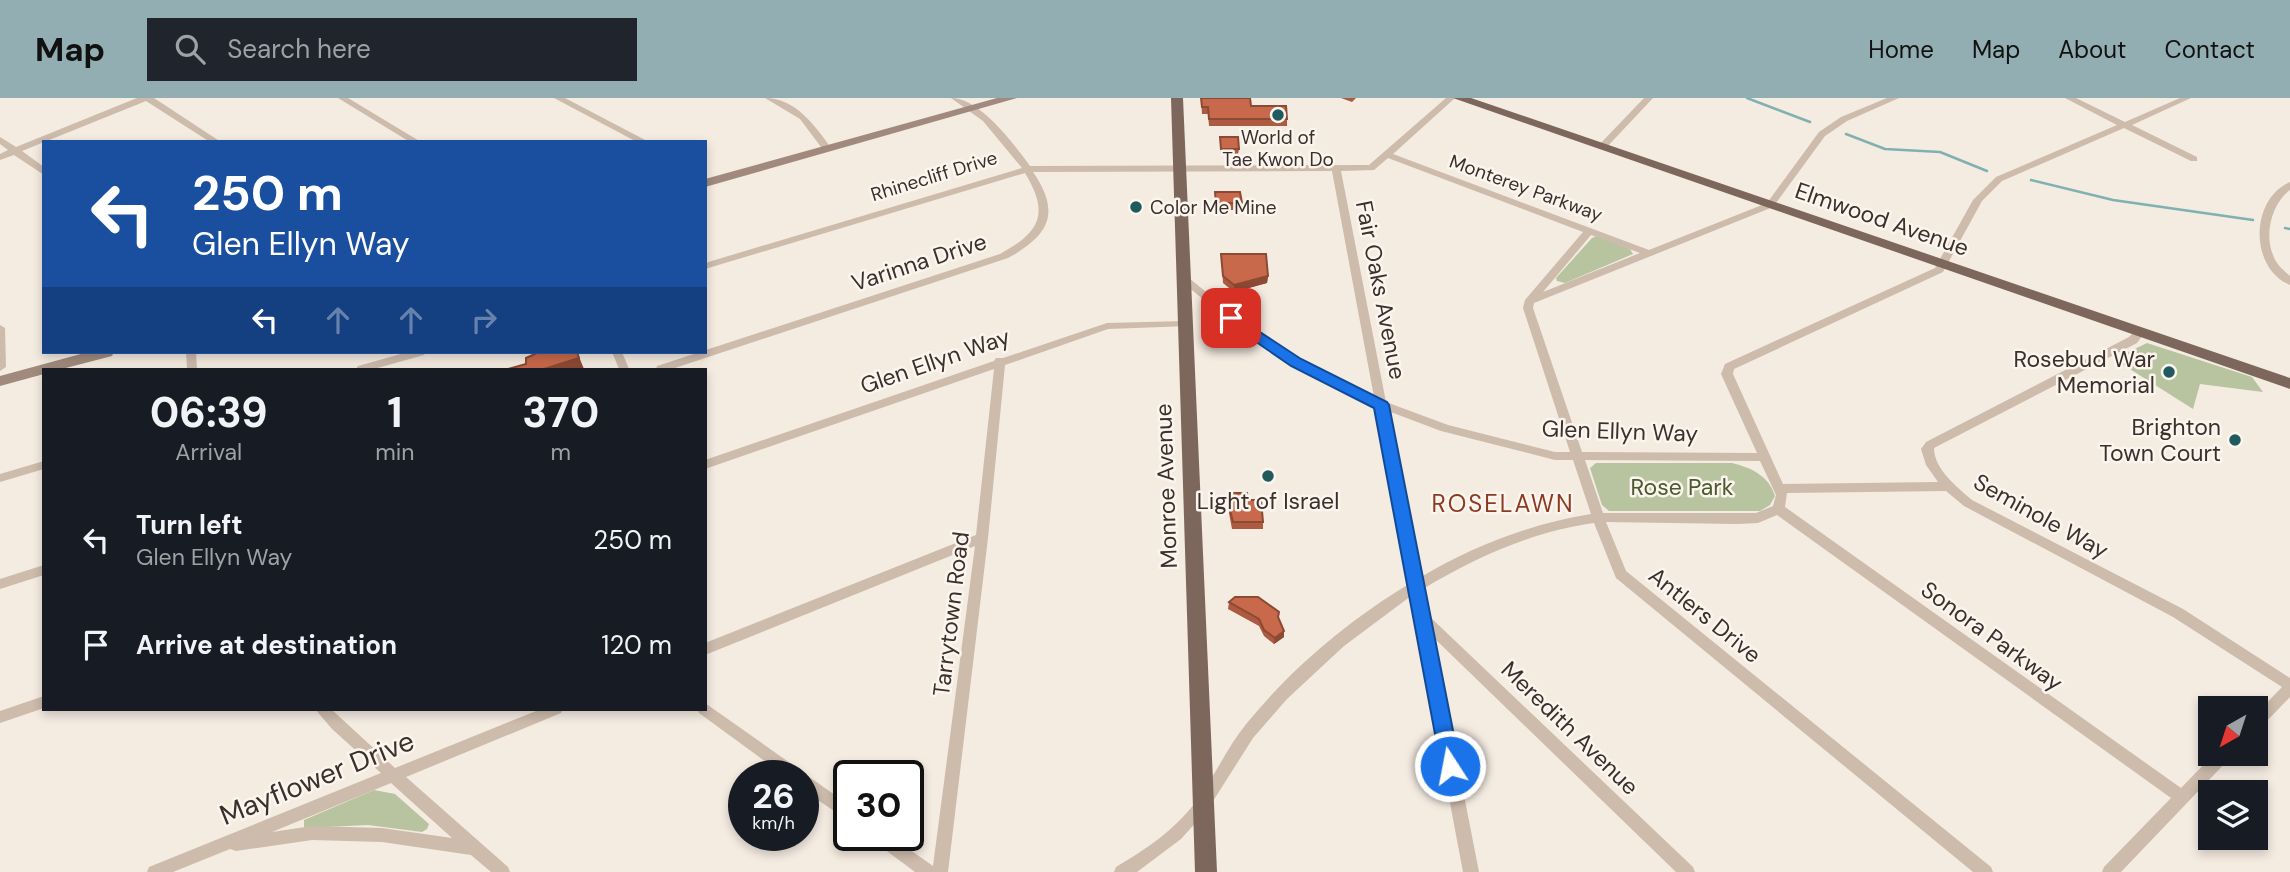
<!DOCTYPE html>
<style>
body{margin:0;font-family:"DM Sans",sans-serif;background:#20242c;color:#f1f3f6;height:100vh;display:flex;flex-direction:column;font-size:26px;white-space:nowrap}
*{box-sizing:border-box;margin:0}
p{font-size:23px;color:#9ea1a6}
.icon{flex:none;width:38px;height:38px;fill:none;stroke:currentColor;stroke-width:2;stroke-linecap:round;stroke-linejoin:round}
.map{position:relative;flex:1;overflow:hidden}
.side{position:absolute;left:42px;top:270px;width:665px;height:343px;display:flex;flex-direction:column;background:#171b24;border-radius:0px;box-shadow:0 4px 10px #0003}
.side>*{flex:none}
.guide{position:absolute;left:42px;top:42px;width:665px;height:214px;border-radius:0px;box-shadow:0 4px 10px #0003;background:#1a4fa0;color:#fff;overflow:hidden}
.needle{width:46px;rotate:219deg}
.tools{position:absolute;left:2198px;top:598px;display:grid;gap:14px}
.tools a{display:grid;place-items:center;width:70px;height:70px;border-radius:0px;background:#171b24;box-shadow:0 4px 10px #0003;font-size:35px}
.speed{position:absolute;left:728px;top:662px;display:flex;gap:14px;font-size:35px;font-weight:700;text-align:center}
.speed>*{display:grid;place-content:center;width:91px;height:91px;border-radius:50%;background:#171b24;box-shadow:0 4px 10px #0003;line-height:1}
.speed small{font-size:18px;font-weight:400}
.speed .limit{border:4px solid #111;border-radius:10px;background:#fff;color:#111}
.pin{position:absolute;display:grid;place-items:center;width:60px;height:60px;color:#fff;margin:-30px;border-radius:14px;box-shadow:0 4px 10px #0006}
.me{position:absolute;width:77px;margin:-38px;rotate:349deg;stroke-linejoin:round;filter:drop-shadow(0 0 5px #0008)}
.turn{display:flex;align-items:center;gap:24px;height:147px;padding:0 35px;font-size:32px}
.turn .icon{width:91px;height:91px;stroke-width:2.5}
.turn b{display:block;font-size:49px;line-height:60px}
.lanes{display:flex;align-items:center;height:66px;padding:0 35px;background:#0003;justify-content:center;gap:35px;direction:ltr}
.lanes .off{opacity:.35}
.eta{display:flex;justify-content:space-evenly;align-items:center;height:119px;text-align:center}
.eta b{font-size:42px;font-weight:700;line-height:49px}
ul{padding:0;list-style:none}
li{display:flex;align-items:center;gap:21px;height:105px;padding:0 35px}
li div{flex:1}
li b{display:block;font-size:26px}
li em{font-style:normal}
header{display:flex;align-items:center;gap:42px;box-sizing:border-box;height:98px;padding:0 35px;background:#92aeb2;color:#111}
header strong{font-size:33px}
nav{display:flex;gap:38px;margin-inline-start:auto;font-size:24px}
.search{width:490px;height:63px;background:#20242c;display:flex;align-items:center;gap:18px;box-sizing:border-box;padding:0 24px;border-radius:0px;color:#9ea1a6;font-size:26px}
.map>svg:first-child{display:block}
.green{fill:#b8c4a0}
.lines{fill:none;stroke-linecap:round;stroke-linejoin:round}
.stream{stroke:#7fb0b2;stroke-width:2.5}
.street{fill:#cdbbac;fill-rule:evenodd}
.secondary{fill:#a18a7d;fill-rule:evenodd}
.primary{fill:#7d675c;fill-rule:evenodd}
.wall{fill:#ac5a40}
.shaded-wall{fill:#8c4a34}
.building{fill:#c8694b;stroke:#8c4a34;stroke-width:2}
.route{fill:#1a73e8;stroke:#114b97;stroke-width:2}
.poi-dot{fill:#1f5a5e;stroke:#fbf5ee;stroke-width:2.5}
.labels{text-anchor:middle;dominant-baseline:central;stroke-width:5;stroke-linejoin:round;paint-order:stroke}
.far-poi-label{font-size:19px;fill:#3b302b;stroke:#fbf5ee}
.far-street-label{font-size:19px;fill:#3b302b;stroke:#fbf5ee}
.street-label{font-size:23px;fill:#3b302b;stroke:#fbf5ee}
.poi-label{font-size:23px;fill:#3b302b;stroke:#fbf5ee;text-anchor:end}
.park-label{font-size:23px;fill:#4a5a2e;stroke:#fbf5ee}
.neighbourhood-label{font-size:24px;letter-spacing:2px;fill:#8c3b22;stroke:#fbf5ee}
.near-street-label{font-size:28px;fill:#3b302b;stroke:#fbf5ee}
</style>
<header>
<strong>Map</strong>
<div class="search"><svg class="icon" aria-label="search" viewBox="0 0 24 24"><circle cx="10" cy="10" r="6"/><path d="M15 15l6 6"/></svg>Search here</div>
<nav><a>Home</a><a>Map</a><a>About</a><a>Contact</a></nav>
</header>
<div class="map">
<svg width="2290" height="774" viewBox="0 0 2290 774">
<rect width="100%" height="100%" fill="#f4ebe1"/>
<path class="green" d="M1597,138L1630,151L1633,156L1565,185L1557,183L1556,180L1592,140Z
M2147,245L2252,279L2263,294L2200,286L2193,311L2114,261Z
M1596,365H1732C1752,370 1769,378 1775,398L1770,407L1760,413H1609L1602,407L1590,370Z
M374,692L395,696L429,726L427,731L422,734L368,727L304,730V722Z"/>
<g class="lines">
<path class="stream" d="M1747,0L1810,24
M1846,36L1885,51L1940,54L1987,73
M2031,82L2113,102L2253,122
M2285,130L2290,131"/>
<path class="street" d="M137,0H154L221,44H210L146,3L22,53L44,69V77L14,57L0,62V56L8,52L0,46V39L16,49Z
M338,0H348L421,44H410Z
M554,0H565L649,44H637Z
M765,0C796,0 815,28 832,51L830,53H824L800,21Z
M951,0C980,0 1013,45 1030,68L1369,67L1446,0H1455L1393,56L1649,152L1767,105L1819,34L1841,19L1887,0H1899L1847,23L1825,38L1773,109L1534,205L1533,210L1582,354L1757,355L1721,276L1725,266L1935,170L1973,102L1996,79L2117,27L2065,0H2076L2125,24L2180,0H2191L2132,27L2197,59V63H2191L2124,30L2002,83L1982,103L1943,174L1734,271L1733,276L1783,386L1938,384L1926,367L1921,351L1926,344L2129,239L2136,232H2144L2145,234L2137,245L1934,350C1934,371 1957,389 1972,402L2183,511L2290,580V599L2261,629L2256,631V616L2282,589L2173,519L1964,408L1946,393L1787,395L1785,409L2181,690L2214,656H2231L2229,661L2121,774H2102L2104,769L2171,700L1777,417L1758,425L1738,426L1606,424L1626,473L1991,769L1993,774H1973L1616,480L1594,425C1534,433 1474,460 1423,491L1429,518L1693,769L1695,774H1676L1433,539L1479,774H1463L1411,498L1344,548L1287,601L1253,640L1208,711L1181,741L1137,774H1114L1116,769C1147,751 1177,730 1198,701C1216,676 1228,648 1247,625C1291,571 1349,522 1409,486L1376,308L1296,270L1236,229L1180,182L1185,179L1189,180L1244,225L1304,264L1374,299L1332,73L1033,74C1062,116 1048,138 1008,160L672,271H656L657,268L1000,156C1040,134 1050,116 1025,75L705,171V165L1022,70L983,23ZM1388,60L1583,134L1525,202L1523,210L1570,354H1555L1448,327L1386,304L1341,73L1374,72ZM1591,137L1640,155L1543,194ZM1388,313L1441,333L1555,362H1573L1591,416C1532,425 1471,449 1421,479ZM1585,362L1760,363L1776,397L1773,408L1756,415H1603Z
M1644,0H1653L1605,51H1599V47Z
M2290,84V92C2272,105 2264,136 2273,157C2276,166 2283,172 2290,178V187C2249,170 2250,101 2290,84Z
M1185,223L1190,226L1189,228L1108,231L1005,267L988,440L948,774H915L872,742L869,737H889L933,768L975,448L705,557V545L976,437L994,271L705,371V362L994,263L996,260H1003L1107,225Z
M0,227L5,230L6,269L0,273Z
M186,254H196L197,271H187Z
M408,254H426L424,257L374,271H356L358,268Z
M612,254H622L629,271H619Z
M44,363V371L0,384V376Z
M44,467V477L0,491V481Z
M44,598V610L0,625V613Z
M705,605L800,672L802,677L808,678L849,707V723L803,692V677H784L699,615L697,611H705Z
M315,611H331L395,670L541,611H563L561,615L406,679L508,769L510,774H491L471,757L382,744L312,742L236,753L230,751L173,774H147L149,769L381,675L332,631ZM391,685L452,740L382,730L312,728L272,734Z"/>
<path class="secondary" d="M997,0H1017L705,89V81Z
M88,254H114L112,258L62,271H44V276L0,288V278Z"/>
<path class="primary" d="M1171,0H1183L1217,774H1195Z
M1453,0H1471L2290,280V291Z"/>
</g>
<path class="wall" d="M1201,0H1250L1251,8L1287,21V28H1209L1208,16H1202Z
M1341,0H1356L1352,4Z
M1220,39L1239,51L1238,57H1221Z
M1215,94L1242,105L1241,112H1216Z
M1221,156L1268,178L1267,185L1234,194L1223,185Z
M1233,395L1248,402L1263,424V431H1232L1229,415V408H1231Z
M1229,504L1278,519L1284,533V539L1274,546L1264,538L1259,528L1228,511Z"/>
<path class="shaded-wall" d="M1268,178L1267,185L1234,194V187Z
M577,254L584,271H544Z
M1284,533V539L1274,546L1275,540Z"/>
<path class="building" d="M1201,0H1250L1251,8H1286L1287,21H1209L1208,9H1202Z
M1220,39H1238L1239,51H1221Z
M1215,94H1240L1242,105H1216Z
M1221,156H1266L1268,178L1234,187L1223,178Z
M534,254H577L579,260L544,271H508L526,266V260L535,256Z
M1233,395H1247L1248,402H1261L1263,424H1233L1229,408H1232L1231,402H1234Z
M1235,499H1258L1279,514L1278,519L1284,533L1275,540L1264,532L1259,521L1229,504Z"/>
<path class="route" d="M1231,215L1301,261L1387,304L1389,307L1460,668L1457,674L1450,677L1444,674L1441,668L1374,310L1291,268L1226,223L1224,220Z"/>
<g class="poi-dot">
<circle cx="1278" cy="17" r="7"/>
<circle cx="1136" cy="109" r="7"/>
<circle cx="2169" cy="274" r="7"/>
<circle cx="2235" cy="342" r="7"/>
<circle cx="1268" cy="378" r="7"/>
</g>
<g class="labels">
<g class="far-poi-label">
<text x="1278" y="39">World of<tspan x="1278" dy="22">Tae Kwon Do</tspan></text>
<text x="1150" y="109" text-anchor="start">Color Me Mine</text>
</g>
<g class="far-street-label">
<text transform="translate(934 78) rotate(-17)">Rhinecliff Drive</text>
<text transform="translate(1526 90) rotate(20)">Monterey Parkway</text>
</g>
<g class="street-label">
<text transform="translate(1882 121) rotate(19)">Elmwood Avenue</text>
<text transform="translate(919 164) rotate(-18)">Varinna Drive</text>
<text transform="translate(1381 192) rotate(79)">Fair Oaks Avenue</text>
<text transform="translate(935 263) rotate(-19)">Glen Ellyn Way</text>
<text transform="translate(1620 333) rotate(2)">Glen Ellyn Way</text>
<text transform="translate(1166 388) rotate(-92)">Monroe Avenue</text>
<text transform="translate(2041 418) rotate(29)">Seminole Way</text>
<text transform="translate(951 516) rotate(-83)">Tarrytown Road</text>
<text transform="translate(1705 517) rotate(39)">Antlers Drive</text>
<text transform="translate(1992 538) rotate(36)">Sonora Parkway</text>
<text transform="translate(1570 630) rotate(44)">Meredith Avenue</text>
</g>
<g class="poi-label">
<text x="2155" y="261">Rosebud War<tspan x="2155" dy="26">Memorial</tspan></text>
<text x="2221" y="329">Brighton<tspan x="2221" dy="26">Town Court</tspan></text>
<text x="1268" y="403" text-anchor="middle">Light of Israel</text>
</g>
<g class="park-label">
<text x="1682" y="389">Rose Park</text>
</g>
<g class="neighbourhood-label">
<text x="1503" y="405">ROSELAWN</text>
</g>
<g class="near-street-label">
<text transform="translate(317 680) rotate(-22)">Mayflower Drive</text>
</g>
</g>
</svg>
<div class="tools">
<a><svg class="needle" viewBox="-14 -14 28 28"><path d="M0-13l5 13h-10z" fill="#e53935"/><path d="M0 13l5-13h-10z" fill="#9ea1a6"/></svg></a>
<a><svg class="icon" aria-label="layers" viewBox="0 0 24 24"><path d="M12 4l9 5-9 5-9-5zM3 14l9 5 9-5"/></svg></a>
</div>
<div class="speed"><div>26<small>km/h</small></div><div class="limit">30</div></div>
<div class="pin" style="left:1231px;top:220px;background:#d93025"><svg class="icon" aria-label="arrive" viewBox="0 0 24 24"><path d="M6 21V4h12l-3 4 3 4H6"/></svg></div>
<svg class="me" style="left:1450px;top:668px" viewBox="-20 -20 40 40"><circle r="17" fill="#1a73e8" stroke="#fff" stroke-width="3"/><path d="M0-11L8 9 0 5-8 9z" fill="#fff"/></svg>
<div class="guide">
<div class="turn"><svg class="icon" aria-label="left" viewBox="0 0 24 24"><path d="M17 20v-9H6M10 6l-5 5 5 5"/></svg><div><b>250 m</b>Glen Ellyn Way</div></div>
<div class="lanes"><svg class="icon" aria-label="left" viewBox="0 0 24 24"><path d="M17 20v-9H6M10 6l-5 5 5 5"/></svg><svg class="icon off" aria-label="ahead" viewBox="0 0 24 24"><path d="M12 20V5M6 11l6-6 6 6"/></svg><svg class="icon off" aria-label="ahead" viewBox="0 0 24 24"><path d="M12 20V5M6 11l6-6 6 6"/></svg><svg class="icon off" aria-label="right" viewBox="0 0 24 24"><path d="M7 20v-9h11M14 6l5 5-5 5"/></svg></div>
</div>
<section class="side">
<div class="eta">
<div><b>06:39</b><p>Arrival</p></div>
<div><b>1</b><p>min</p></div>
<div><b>370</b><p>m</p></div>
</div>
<ul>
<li><svg class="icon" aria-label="left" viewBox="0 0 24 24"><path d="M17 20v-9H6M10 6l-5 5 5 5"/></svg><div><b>Turn left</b><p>Glen Ellyn Way</p></div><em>250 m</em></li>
<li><svg class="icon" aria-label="arrive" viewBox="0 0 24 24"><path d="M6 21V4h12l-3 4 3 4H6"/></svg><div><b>Arrive at destination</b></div><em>120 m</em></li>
</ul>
</section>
</div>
